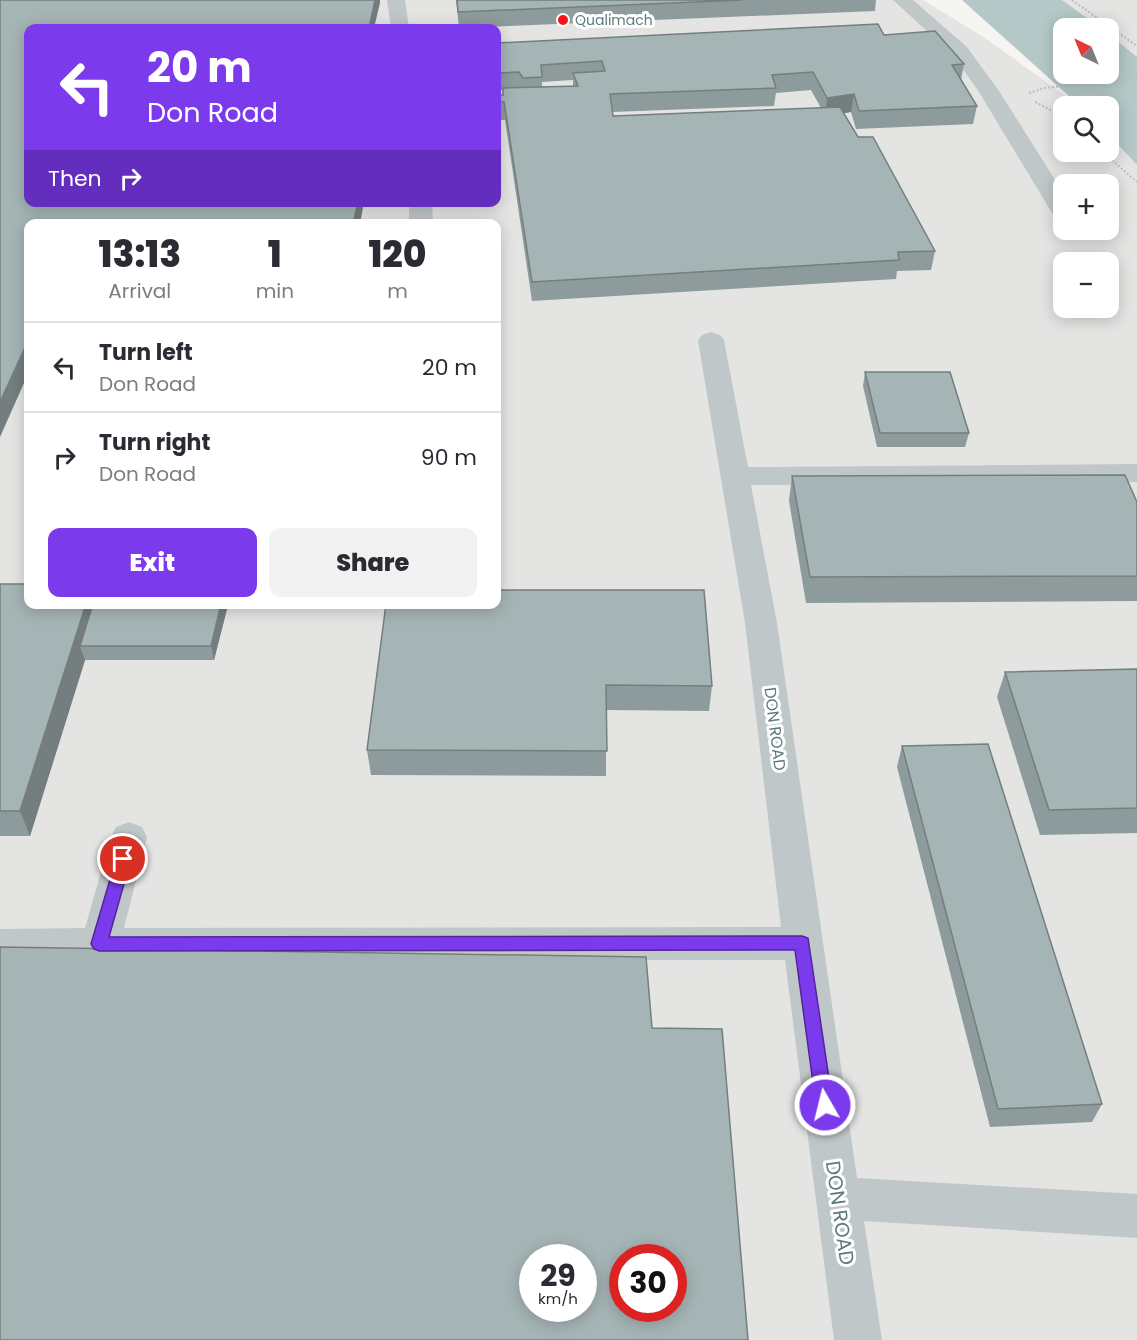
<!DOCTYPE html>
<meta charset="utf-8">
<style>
body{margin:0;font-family:Poppins,sans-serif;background:#f2f2f3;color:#2b2b33;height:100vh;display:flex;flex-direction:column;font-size:22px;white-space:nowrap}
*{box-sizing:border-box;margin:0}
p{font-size:20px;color:#7c7c81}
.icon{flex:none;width:33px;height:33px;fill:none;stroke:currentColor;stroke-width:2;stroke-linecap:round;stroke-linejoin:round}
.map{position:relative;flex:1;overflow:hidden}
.details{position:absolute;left:24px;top:219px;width:477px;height:390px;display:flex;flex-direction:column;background:#fff;border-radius:12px;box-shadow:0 3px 15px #0003}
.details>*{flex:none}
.hud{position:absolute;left:24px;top:24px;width:477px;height:183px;border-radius:12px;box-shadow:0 3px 15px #0003;background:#7c3aed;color:#fff;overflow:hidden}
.needle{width:39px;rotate:317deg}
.fabs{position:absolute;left:1053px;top:18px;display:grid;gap:12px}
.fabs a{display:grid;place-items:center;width:66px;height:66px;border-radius:12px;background:#fff;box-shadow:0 3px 15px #0003;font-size:30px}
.speed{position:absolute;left:519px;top:1244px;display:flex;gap:12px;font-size:30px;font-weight:700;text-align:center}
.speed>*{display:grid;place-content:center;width:78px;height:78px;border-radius:50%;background:#fff;box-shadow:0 3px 15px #0003;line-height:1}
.speed small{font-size:15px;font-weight:400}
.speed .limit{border:9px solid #d22;background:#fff;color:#111}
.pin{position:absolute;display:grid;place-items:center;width:51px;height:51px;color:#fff;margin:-26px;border:3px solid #fff;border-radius:50%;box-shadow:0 2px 6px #0007}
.me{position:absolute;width:66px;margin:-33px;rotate:352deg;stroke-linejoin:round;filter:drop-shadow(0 0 4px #0008)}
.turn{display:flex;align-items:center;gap:21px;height:126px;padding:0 24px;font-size:27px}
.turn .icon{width:78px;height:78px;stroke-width:2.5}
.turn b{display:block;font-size:42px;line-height:51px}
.then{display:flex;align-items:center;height:57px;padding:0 24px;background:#0003;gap:12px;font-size:22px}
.eta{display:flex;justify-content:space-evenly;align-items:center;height:102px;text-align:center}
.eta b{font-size:36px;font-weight:800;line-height:42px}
.cta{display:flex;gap:12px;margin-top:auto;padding:12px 24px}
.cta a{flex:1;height:69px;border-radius:12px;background:#7c3aed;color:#fff;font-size:24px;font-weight:800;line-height:69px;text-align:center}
.cta a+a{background:#f2f2f3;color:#2b2b33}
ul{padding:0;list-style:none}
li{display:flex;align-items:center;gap:18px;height:90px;padding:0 24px;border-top:2px solid #e1e1e2}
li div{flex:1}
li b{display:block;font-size:22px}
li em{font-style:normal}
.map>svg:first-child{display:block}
.built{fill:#e4e5e3;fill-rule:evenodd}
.water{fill:#b4c8c8}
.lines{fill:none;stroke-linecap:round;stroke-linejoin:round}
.path{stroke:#b8bebf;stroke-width:2;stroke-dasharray:2 2;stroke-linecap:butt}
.minor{fill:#c0c7c9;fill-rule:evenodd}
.wall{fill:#8e9b9c;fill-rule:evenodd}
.shaded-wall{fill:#747e7f}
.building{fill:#a5b4b5;stroke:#747e7f;stroke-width:1.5;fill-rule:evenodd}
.route{fill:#7c3aed;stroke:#51269a;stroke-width:1.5}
.poi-dot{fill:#f5131a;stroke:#fff;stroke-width:2}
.labels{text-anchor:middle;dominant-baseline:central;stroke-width:6;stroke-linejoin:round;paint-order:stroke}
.far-poi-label{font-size:14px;fill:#5e7a80;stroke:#fff;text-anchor:start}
.street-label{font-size:16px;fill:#5e7a80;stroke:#fff}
.near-street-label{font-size:20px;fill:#5e7a80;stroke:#fff}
</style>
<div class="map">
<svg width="1137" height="1340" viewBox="0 0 1137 1340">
<rect width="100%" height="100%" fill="#f6f5f2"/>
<path class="built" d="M0,0H923L985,38L1080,106H1064V152H1108L1109,135L1137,165V1340H0ZM28,28H496V202H28ZM1064,184H1108V230H1064ZM28,224H496V604H28ZM1064,262H1108V308H1064ZM532,1257H584V1308H532ZM622,1257H674V1308H622Z
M1062,0H1137V57L1109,34L1108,28H1101Z"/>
<path class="water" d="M962,0H1062L1101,28H1064V74H1108L1109,34L1137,57V165L1109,135L1108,106H1080Z"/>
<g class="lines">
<path class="path" d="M1072,0L1137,46
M1029,93L1044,88L1137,79
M1035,102L1064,117
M1103,152L1137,182"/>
<path class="minor" d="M387,0H405L409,28H391Z
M893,0H913L967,47L999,91L1064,194V220L1056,218L1052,213L979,92L953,55Z
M409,202H432L433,224H409Z
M711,332L720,335L724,340L748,467L1137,464V482L751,485L777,623L857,1178L1137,1194V1238L864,1221L882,1340H834L785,960L0,961V929L85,928L111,837L116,827L129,822L142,827L147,837L124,928L781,927L745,623L698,340L702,335Z"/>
</g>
<path class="wall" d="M456,0H876L875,11L462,28H459Z
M884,35L964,64L961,80L977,106L973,124L856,129L851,112L844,113L858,137L935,251L931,270L897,271L896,279L532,301L505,120H496V95H503V90L496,91V43ZM573,80V86L542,87V82ZM811,90L821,108L613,116L612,112L774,106L776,93Z
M865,372L969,433L965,447H877L863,386Z
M792,476L1137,502V601L806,603L789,501Z
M0,584L28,604L227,609L214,660H85L30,836H0Z
M386,604L712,686L709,711L606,710V776L371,775L367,750Z
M1137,669V833L1040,835L997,697L1005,672Z
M902,746L1102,1104L1092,1122L990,1127L897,767Z"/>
<path class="shaded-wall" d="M375,0H380V3L374,28H369Z
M854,94L851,112L825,116L827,98Z
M358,202H364L360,224H353Z
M28,341V374L0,437V402Z
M86,604H99L80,646L85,660L30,836L20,811Z
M221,604H225L227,609L214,660L211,646Z"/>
<path class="building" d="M0,0H375L369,28H28V202H358L353,224H28V341L0,402Z
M457,0H742L458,12Z
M878,24L884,35L935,31L964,64L952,65L977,106L859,111L854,94L827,98L813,72L772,75L776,88L610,94L613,116L840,107L858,137H873L935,251L898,252L899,260L532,282L504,102H496V95H503V88L578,86L573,73L605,71L602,61L541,65L542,77L523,78L519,72L496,73V43Z
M865,372H950L969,433H880Z
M1125,475L1137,502V576L810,577L792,476Z
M0,584H28V604H86L20,811H0Z
M496,590H704L712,686L606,685L607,751L367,750L386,604H496Z
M93,604H221L211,646H80Z
M1137,669V808L1049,810L1005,672Z
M988,744L1102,1104L998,1109L902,746Z
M0,947L646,957L652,1028L722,1029L748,1340H0ZM532,1257H584V1308H532ZM622,1257H674V1308H622Z"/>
<path class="route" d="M123,853L129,854L131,859L109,937L802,936L808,938L833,1105L831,1111L825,1113L819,1111L816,1105L795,950L99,951L94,949L91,944L116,859L118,854Z"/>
<circle class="poi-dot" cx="563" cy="20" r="6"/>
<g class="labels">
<g class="far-poi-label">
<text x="575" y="20">Qualimach</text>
</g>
<g class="street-label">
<text transform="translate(775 729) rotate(83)">DON ROAD</text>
</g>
<g class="near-street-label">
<text transform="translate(840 1213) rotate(82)">DON ROAD</text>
</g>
</g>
</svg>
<div class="fabs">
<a><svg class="needle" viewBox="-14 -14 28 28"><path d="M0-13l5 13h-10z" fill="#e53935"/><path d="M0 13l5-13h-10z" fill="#7c7c81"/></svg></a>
<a><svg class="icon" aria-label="search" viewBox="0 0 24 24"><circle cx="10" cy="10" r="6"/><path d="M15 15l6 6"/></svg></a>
<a>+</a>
<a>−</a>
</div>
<div class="speed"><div>29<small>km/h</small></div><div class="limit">30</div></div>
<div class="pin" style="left:123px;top:859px;background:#d93025"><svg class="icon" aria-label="arrive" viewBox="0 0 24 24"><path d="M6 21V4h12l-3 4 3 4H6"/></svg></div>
<svg class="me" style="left:825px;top:1105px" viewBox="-20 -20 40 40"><circle r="17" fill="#7c3aed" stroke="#fff" stroke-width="3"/><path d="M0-11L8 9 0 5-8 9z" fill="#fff"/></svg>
<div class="hud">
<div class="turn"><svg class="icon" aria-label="left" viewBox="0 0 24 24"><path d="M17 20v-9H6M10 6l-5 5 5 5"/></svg><div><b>20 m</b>Don Road</div></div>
<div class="then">Then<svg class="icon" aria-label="right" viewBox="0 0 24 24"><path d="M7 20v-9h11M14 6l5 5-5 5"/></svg></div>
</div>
<section class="details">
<div class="eta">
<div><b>13:13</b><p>Arrival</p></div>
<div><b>1</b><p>min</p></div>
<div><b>120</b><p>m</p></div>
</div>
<ul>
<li><svg class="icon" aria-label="left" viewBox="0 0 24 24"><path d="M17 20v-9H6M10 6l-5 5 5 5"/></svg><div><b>Turn left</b><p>Don Road</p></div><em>20 m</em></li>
<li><svg class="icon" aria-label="right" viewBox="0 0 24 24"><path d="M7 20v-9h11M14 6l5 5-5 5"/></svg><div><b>Turn right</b><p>Don Road</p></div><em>90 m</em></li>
</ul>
<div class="cta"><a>Exit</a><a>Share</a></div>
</section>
</div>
